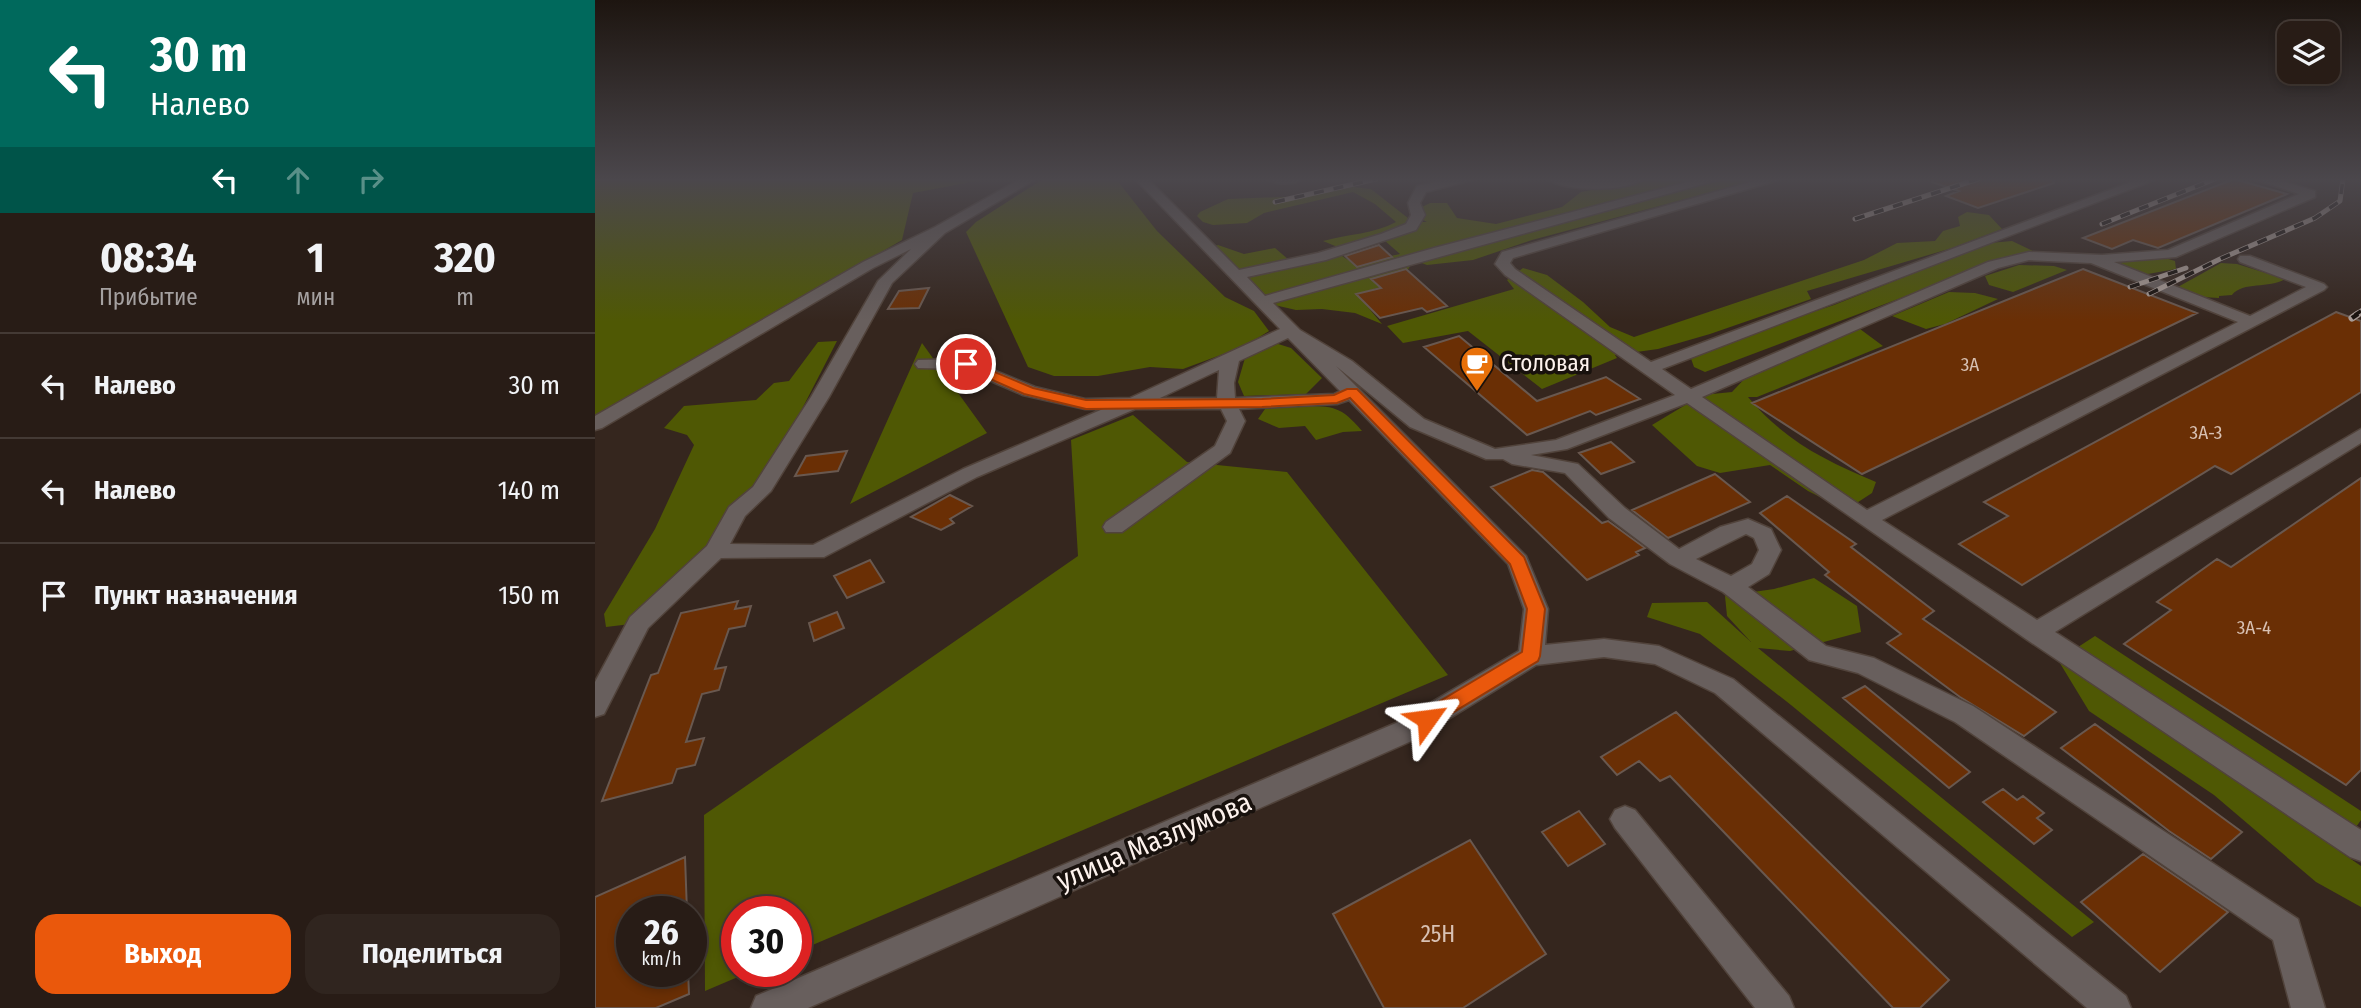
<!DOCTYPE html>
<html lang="ru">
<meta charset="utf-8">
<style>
body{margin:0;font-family:"Fira Sans Condensed",sans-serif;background:#30251f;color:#f1f3f6;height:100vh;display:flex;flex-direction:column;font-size:26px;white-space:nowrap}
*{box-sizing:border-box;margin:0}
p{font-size:23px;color:#a5a1a1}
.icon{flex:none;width:38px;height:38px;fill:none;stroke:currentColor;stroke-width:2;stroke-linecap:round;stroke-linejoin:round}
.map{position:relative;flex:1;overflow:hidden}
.drawer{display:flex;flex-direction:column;background:#281c16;width:595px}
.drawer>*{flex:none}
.banner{background:#00695c;color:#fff;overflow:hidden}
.fabs{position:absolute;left:1682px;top:21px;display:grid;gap:14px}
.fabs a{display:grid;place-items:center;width:63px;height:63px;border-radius:14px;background:#281c16;box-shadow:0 4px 10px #0003,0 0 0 2px #443a35;font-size:35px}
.speed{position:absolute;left:21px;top:896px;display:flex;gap:14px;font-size:35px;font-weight:700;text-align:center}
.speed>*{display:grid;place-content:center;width:91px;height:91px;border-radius:50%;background:#281c16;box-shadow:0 4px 10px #0003,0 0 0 2px #443a35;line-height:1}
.speed small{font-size:18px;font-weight:400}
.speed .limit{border:10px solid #d22;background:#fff;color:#111}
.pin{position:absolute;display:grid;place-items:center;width:60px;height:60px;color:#fff;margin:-30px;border:4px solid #fff;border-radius:50%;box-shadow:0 2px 7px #0007}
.me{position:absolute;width:77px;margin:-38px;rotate:59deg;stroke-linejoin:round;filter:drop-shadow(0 0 5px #0008)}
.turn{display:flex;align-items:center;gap:24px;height:147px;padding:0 35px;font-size:32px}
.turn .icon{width:91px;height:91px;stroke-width:2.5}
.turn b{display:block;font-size:49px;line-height:60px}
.lanes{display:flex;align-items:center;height:66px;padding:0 35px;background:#0003;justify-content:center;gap:35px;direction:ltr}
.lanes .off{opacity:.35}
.eta{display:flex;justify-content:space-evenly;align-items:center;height:119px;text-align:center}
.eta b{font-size:42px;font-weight:700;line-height:49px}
.button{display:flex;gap:14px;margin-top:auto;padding:14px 35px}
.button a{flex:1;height:80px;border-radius:21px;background:#ea580c;color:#fff;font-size:28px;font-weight:700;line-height:80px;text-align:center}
.button a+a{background:#30251f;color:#f1f3f6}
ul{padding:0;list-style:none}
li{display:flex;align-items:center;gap:21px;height:105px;padding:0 35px;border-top:2px solid #443a35}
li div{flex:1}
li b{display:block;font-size:26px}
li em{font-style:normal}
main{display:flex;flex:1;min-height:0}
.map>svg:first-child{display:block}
.forest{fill:#4f5804}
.building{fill:#6a2f05;stroke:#69584f;stroke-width:2}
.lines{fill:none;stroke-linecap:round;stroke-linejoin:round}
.minor-casing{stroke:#51433b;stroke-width:3}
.minor{fill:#685f5d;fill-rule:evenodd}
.rail-far1-casing{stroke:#a99c96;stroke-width:5}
.rail-casing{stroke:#a99c96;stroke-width:7}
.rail-far1{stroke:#18110d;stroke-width:3.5;stroke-dasharray:10;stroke-linecap:butt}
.rail{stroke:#18110d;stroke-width:4.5;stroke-dasharray:14;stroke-linecap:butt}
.route{fill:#ea580c;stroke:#983908;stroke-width:2}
.labels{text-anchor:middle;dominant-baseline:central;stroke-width:7;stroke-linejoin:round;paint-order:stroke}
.number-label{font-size:19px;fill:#d8c1b3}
.poi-label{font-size:23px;fill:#fdf2ed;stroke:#18110d;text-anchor:start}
.near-number-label{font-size:23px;fill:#d8c1b3}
.near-street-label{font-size:28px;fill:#fdf2ed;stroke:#18110d}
</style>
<main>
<section class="drawer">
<div class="banner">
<div class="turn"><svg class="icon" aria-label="left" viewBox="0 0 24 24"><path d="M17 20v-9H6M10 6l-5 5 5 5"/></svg><div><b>30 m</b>Налево</div></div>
<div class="lanes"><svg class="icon" aria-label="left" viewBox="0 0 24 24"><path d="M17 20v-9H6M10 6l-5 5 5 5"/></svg><svg class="icon off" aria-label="ahead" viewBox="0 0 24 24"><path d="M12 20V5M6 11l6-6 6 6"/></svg><svg class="icon off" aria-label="right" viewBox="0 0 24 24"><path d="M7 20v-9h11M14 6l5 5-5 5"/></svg></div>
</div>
<div class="eta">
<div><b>08:34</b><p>Прибытие</p></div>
<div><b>1</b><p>мин</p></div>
<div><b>320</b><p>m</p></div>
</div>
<ul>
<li><svg class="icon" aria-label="left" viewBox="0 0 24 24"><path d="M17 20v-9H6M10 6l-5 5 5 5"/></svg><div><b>Налево</b></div><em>30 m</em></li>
<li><svg class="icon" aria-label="left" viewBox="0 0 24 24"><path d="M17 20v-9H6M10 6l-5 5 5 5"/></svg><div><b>Налево</b></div><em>140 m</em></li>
<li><svg class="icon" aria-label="arrive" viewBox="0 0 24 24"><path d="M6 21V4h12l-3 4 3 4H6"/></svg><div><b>Пункт назначения</b></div><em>150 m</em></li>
</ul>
<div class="button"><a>Выход</a><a>Поделиться</a></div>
</section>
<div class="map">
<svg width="1766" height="1008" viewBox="0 0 1766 1008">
<rect width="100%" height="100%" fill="#35261e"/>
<path class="forest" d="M0,179H392L318,193L307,240L0,419Z
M448,179H521L562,231L630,297L659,311L674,331L650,346L588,369L555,367L503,376H459L433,367L371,232L381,222Z
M1051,179H1165L937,240L878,260L832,265L816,259L817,263L806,281L762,294L787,324L760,313L727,309L701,310L671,303L615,247L623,245L649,254L680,248L701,266L745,254C764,272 782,258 805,254L789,240L745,248L728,241C753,234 779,234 801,222L780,204L758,192L669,213L652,223L618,225L608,222L602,216L605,212L633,199L713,196L758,187L776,189L818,222H832L815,213L835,203H852L862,218L901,224L967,207L986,192Z
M1372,212L1394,215L1407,229L1357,248L1212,291L1216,299L1115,334L1063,349L1020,355L1022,358L947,389L873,331L808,343L792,326L919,289L912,280L928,268L952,275L988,302L1015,327L1039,337L1269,260L1302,243L1340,241L1348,231L1365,226L1363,217Z
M1417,241L1440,252L1422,254L1110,372L1099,367L1094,353L1239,305L1395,243Z
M1546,251L1580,261L1581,269L1547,275L1510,255Z
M1626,263L1642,264L1690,279C1674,289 1648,281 1637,295L1624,296V298L1607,297L1581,288Z
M1424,265L1459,266L1472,270L1418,292L1394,285L1390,276Z
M1354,292L1380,293L1403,299L1350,324L1331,329L1297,316Z
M1265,329L1288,346L1162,397H1153C1190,441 1229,460 1281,482L1277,493L1251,510L1213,491L1175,465L1125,473L1102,466L1057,425L1107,395L1137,392L1154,374Z
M242,341L191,440L157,492L130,513V540L44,623L11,627L9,614L60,529L99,445L92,435L69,428L89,406L161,400L179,383L194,381L223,342Z
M327,343L392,433L255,504Z
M680,343L696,348L727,378L711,394L649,396L643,382L650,358Z
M707,406C738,406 746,406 767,431L748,432L721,440L710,426L684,428L663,419L670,409Z
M538,415L592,462L692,472L853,675L201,952V912H142V971H157L110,991L109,815L483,556L476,440Z
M1219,578L1262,606L1266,632L1195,651L1163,648L1499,922L1477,937L1196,705L1105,634L1052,617L1057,603L1112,602L1156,642L1132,616L1130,596L1179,589Z
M1500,636L1766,811V820L1744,851L1766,866V907L1721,882L1619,795L1494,711L1463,660Z"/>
<path class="building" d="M1338,179H1458L1459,183L1383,208L1351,196L1364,191L1337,182Z
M1639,179L1692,194L1563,248L1538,240L1517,249L1488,238Z
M784,245L797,257L762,267L750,256Z
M811,269L852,306L832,312L827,308L785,318L761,294L786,288L776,279Z
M1488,269L1602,313L1267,474L1157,403Z
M334,288L324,308L293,309L304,291Z
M1741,312L1766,321V392L1636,474L1620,466L1427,585L1364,544L1413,516L1389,502Z
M864,336L942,401L1011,377L1045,399L1001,415L995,411L932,435L829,347Z
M1016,442L1039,462L1006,474L984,453Z
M252,451L243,471L200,476L211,456Z
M937,470L948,472L1007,523L1013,521L1050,548L1041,552L1044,555L992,580L896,487Z
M1120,474L1155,502L1073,538L1037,510Z
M1766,478V770L1751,785L1529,644L1576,610L1562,602L1622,559L1636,567Z
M355,495L377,506L355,519L359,523L346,530L316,517Z
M1192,496L1261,544L1256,547L1339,611L1328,619L1461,712L1429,736L1365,697L1292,643L1306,634L1230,575L1234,572L1165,513Z
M275,560L289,582L252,598L239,576Z
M143,601L140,609L156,606L150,626L134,629L120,669L131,667L124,690L107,694L91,742L109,738L100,765L82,769L77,783L7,801L56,675L63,673L86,613Z
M242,612L249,628L219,641L214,623Z
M1270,686L1375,772L1354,788L1248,698Z
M1081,712L1354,980L1325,1008H1298L1075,776L1065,781L1044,761L1022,775L1006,757Z
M1500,724L1647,832L1616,859L1574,831L1466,748Z
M1408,789L1422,800L1428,796L1449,813L1442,818L1457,830L1439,844L1388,802Z
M984,811L1010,844L973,866L947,832Z
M875,840L951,954L868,1008H789L738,914Z
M1548,854L1633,912L1565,972L1486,902Z
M90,857L92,912H37V971H93L94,994L61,1008H0V897Z"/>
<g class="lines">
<defs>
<path id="minor" d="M425,179H441L350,233L297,283L234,397L176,491L150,516L135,544L218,545L368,469L508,409H490L428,395L368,369L323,368L320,364L323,360L371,359L440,387L490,399L535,398L685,329L540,179H553L644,270L723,253L786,234L811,224L816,215L813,203L822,186L855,179H881L831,192L825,203L830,215L821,230L731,260L652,277L670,296L839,248L1104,179H1126L678,303L705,330L757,361L829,419L900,449L961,440L1080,395L910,275L900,264L907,252L1166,179H1187L918,258L915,263L920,269L1056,362L1544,179H1562L1067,369L1096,389L1393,262L1434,252L1507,255L1573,250L1704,194L1659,179H1680L1720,191V197L1581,257L1519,262L1655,316L1711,287L1645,262L1643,259L1645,256H1655L1729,284L1732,287L1729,290L1287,520L1442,620L1766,429V443L1460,632L1766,830V861L1755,857L1431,639L1092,403L972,449L936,455L983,464L1030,508L1084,549L1125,527L1153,519L1176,529L1186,550L1174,574L1153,587L1231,646L1279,658L1378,706L1703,919L1730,1008H1696L1678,940L1360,722L1263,673L1214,660L1128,592L1075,564L1014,518L970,473L917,464L908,459H891L815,427L741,366L931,556L953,609L950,645L1009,639L1064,646L1138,679L1531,996L1536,1008H1492L1120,693L1060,664L1009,657L941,665L821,739L213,1008H156L161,996L801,723L924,651L929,609L913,564L754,400L742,404L644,409L650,421L635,453L527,532H511L508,527L511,522L620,446L632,421L626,409H540L382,477L229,557L126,558L53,628L9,714L0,717V682L35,617L112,546L134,507L158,487L216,397L283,281L316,249L278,268L7,428L0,430V416L268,262L340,227ZM1434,260L1496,263L1643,322L1272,510L1107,397L1403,268ZM693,338L745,391L739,394L640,398L639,383L644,361ZM624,370L622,398H565ZM1151,534L1159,538L1164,550L1157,564L1136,576L1101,559Z
M672,179H708C700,185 680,185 672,179Z
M952,179H1049C1030,192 971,192 952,179Z
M1030,806L1040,810L1194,996L1199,1008H1160L1020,828L1015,819L1020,810Z"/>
</defs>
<use href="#minor" class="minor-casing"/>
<use href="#minor" class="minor"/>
<defs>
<path id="rail-far1" d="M680,202L781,179
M1260,219L1383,179
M1507,224L1620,179
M1535,287L1591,268
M1554,294L1625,259L1720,218L1745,201L1748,179
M1760,315L1766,311"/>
<path id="rail" d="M1757,318L1763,314"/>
</defs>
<use href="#rail-far1" class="rail-far1-casing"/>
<use href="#rail" class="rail-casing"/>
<use href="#rail-far1" class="rail-far1"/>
<use href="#rail" class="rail"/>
</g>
<linearGradient id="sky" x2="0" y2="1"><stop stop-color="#1d1510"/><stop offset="0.56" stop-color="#4b474c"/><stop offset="1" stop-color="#4b474c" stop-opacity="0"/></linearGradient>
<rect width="1766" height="321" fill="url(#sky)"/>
<path class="route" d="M371,360L438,388L491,400L667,399L739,395L752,389H762L929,557L950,609L945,656L943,661L839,724L832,727L825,724L822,719L825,713L927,652L932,609L915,564L755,398L742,403L667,407L491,409L429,394L366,366V361Z"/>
<defs>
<symbol id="cafe-pin" viewBox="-11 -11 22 30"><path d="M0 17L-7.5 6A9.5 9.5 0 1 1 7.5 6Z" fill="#e8710a" stroke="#18110d"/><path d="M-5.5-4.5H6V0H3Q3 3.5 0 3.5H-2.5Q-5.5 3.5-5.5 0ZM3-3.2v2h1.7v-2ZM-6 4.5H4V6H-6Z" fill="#fff"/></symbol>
</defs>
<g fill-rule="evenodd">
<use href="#cafe-pin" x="863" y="344" width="38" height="52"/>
</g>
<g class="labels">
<g class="number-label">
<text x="1375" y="364">3А</text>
<text x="1611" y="432">3А-3</text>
<text x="1659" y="627">3А-4</text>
</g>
<g class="poi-label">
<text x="906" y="363">Столовая</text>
</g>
<g class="near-number-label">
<text x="843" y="934">25Н</text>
</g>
<g class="near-street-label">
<text transform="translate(559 841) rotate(-23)">улица Мазлумова</text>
</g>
</g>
</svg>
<div class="fabs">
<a><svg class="icon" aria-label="layers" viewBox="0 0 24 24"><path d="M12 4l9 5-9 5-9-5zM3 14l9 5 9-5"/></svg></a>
</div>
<div class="speed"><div>26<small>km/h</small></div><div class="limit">30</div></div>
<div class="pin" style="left:371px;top:364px;background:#d93025"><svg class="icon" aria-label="arrive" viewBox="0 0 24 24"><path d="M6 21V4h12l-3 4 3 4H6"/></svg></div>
<svg class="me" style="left:832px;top:719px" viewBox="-20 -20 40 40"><path d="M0-17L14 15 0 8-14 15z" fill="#ea580c" stroke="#fff" stroke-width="4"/></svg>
</div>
</main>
